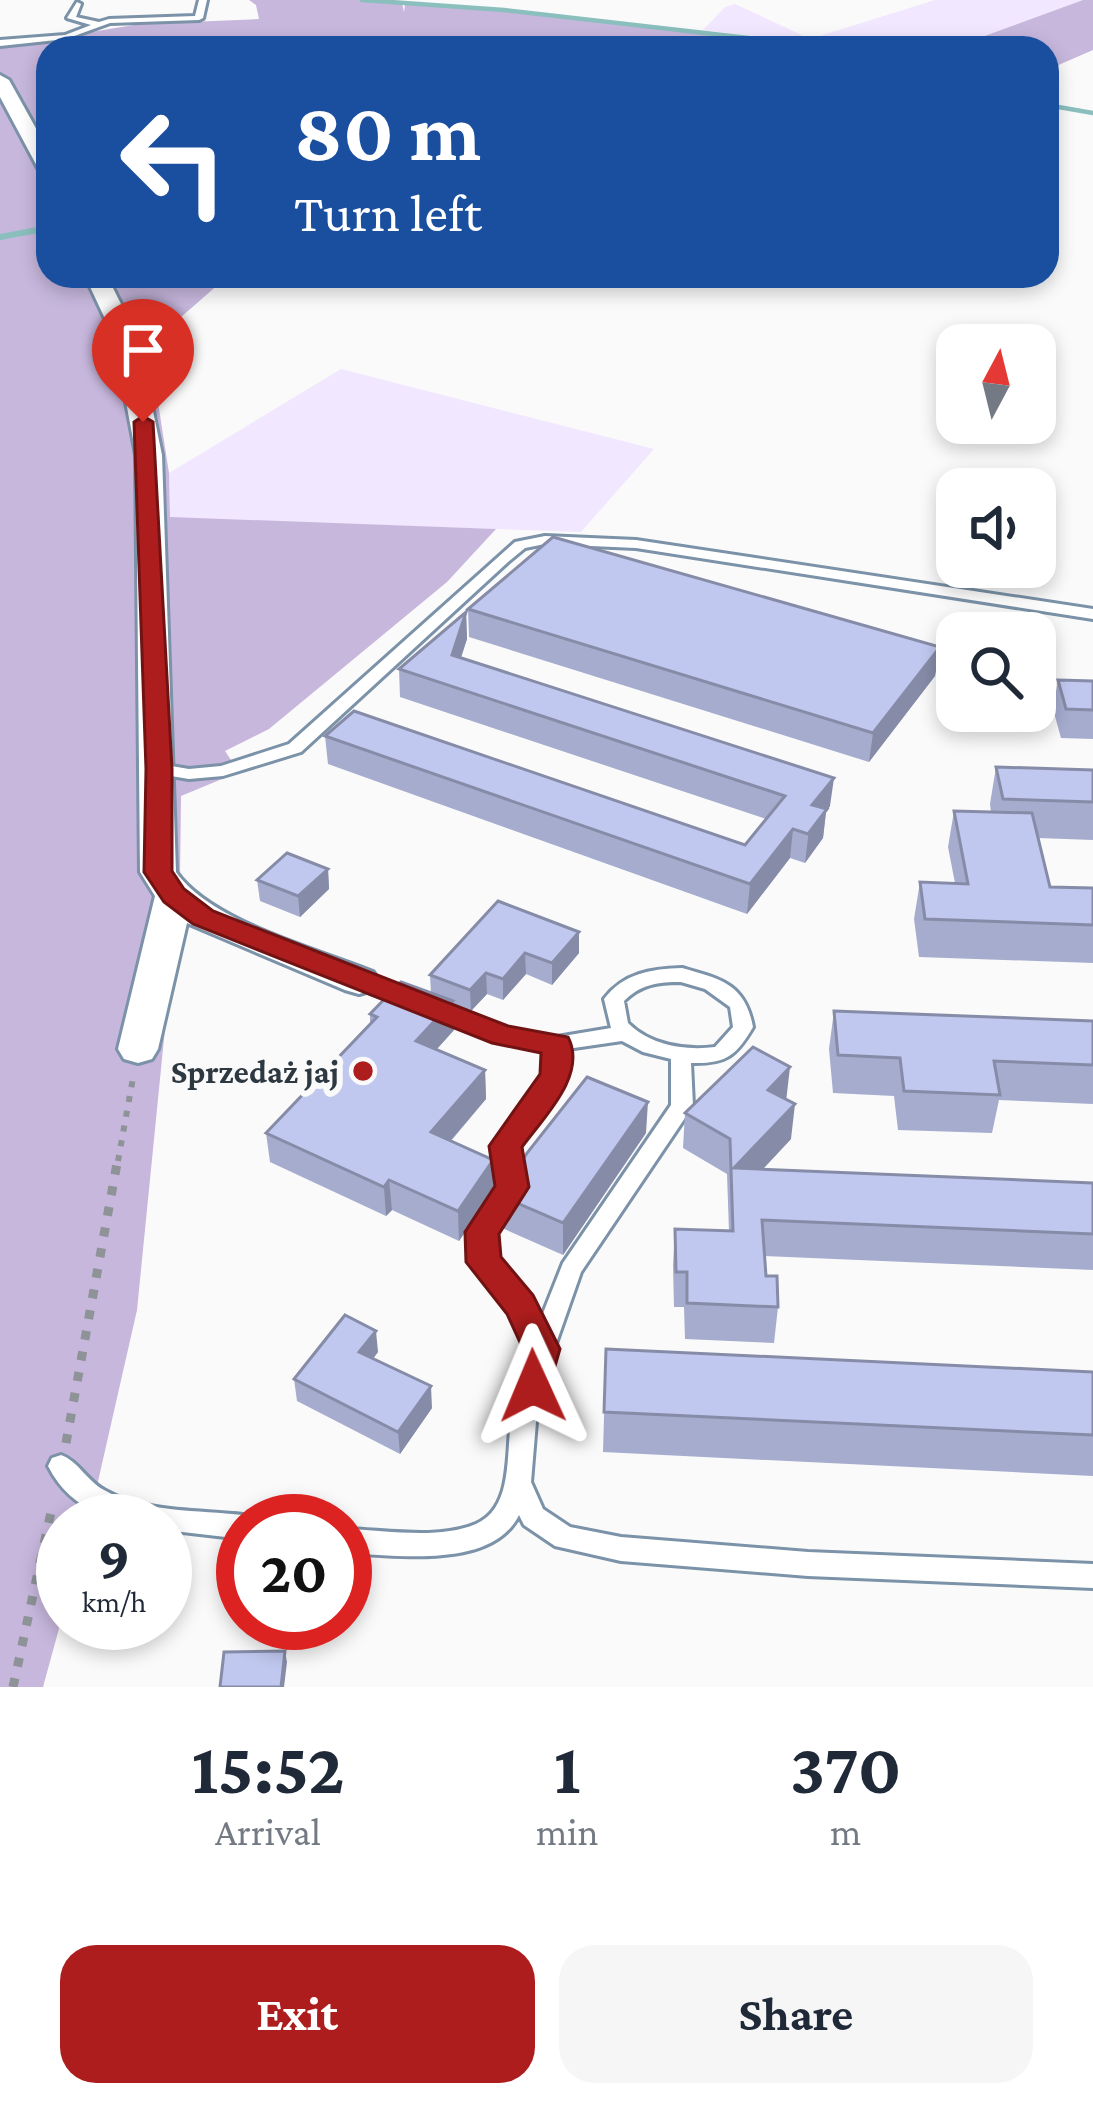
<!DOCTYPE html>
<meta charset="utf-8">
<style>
body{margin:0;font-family:"Crimson Pro",serif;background:#f6f6f7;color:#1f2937;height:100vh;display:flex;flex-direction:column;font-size:45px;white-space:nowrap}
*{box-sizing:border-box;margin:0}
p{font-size:39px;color:#747a83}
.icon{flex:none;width:66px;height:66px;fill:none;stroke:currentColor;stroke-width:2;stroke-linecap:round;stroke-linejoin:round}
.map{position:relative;height:1687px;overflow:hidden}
.sheet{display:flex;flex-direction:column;background:#fff;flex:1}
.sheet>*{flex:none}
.guide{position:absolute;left:36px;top:36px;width:1023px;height:252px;border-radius:36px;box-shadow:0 6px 18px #0003;background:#1a4fa0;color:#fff;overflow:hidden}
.needle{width:78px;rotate:7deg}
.tools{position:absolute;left:936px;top:324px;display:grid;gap:24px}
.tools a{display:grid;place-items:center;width:120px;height:120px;border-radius:24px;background:#fff;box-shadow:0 6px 18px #0003;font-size:60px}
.speed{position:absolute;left:36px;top:1494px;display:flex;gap:24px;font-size:60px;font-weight:700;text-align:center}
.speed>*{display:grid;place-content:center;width:156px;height:156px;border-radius:50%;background:#fff;box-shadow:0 6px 18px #0003;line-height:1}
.speed small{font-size:30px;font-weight:400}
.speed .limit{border:18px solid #d22;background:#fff;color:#111}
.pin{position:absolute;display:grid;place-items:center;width:102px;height:102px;color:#fff;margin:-123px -51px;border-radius:50% 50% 50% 0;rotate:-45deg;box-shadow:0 0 12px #0007}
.pin .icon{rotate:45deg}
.me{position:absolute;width:132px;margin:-66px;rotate:359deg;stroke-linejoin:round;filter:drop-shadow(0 0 9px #0008)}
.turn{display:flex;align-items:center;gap:42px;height:252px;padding:0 60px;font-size:54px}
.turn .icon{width:156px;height:156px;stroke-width:2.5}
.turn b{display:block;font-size:84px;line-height:102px}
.eta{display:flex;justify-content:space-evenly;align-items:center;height:204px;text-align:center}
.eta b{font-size:72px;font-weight:700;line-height:84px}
.primary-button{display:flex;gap:24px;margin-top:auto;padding:24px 60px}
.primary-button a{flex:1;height:138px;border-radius:36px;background:#ae1d1d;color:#fff;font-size:48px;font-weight:700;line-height:138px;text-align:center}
.primary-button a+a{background:#f6f6f7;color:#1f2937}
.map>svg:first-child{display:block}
.green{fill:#f1e7fe}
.forest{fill:#c7b7dd}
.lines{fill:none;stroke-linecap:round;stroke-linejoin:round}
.stream-far1{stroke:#8abfbe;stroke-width:4.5}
.stream{stroke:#8abfbe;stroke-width:6}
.service-casing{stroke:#7b92a8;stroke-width:6}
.minor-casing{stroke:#7b92a8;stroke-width:6}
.path-far1{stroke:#8d9397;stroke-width:6;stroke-dasharray:6 9;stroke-linecap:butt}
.path{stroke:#8d9397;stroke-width:9;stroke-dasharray:9 12;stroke-linecap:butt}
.service{fill:#fff;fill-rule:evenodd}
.minor{fill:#fff;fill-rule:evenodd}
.wall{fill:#a5acce}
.shaded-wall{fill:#868ca7}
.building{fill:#c0c8ef;stroke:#868ca7;stroke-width:3}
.route{fill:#ae1d1d;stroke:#711313;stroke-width:3}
.poi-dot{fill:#ae1d1d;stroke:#fafafa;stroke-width:4.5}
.labels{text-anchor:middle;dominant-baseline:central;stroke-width:12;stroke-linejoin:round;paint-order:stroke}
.poi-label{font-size:33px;font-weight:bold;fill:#2e3841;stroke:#fafafa;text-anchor:end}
</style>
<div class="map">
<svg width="1093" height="1687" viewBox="0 0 1093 1687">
<rect width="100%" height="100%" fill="#fafafa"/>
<path class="green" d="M935,0H1083L952,48H849L703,30L725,7L735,4L810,39Z
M341,369L654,449L581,532L170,518L169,473Z"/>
<path class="forest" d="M249,0H388L402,3L404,12L405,4H435L849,48H48V276H228L149,345L169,473L170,517L496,529L447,582L269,729L225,751L239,772L181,796L180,878L137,1310L89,1521H63V1614L43,1687H0V47L140,24L259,19L256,5Z
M1083,0H1093V50L1047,70V48H952Z"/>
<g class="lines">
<path class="stream-far1" d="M362,0L504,10L835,48
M1047,105L1093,113"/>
<path class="stream" d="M0,237L43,229"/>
<defs>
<path id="service" d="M199,0H207L203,18L199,20L110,23L66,39L0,46V40L65,35L91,25L67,18L77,2L81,4L76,17L99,22L109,19L195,16Z
M545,536L636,540L1093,609V619L636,548L545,544L525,548L508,562L301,752L223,776L189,779L153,773L150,769L159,764L189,769L221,766L289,744L515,542Z
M682,968C721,979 745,984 753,1027C736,1056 726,1064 691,1063L693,1106L581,1272L554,1349L536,1422L531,1482L543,1509L570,1527L621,1537L808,1552L1093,1564V1588L808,1576L621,1561L555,1546L524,1525L519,1515C492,1570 396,1555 345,1553V1529C386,1530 438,1540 476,1524C513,1508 506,1455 511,1422C516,1398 524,1373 530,1349L511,1311L472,1262L471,1232L501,1186L494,1146L546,1075L547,1050L496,1041L352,986L349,981L352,976L359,974L506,1029L557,1037L611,1028L604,999C624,973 651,969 682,968ZM681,982L705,989L730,1007L733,1027L715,1047C685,1051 650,1045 628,1023L624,1001C641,984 658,982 681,982ZM622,1041L643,1052L671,1059V1105L563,1263L540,1321L528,1298L495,1259L493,1233L523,1187L516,1147L566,1076L567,1049Z
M61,1455C78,1461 87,1481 104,1490C144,1513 199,1510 243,1515L253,1521H243V1539L165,1530V1521C115,1521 73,1515 48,1466L52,1458Z"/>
<path id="minor" d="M0,75L9,80L48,150V174L38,168L0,97Z
M85,276H107L138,338L162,455L176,872C211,922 316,949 373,972L379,981L373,990L359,994L345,990L187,923L158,1049L152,1059L138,1063L124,1059L118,1049L155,896L140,872L136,455L114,338Z"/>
</defs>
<use href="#service" class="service-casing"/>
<use href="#minor" class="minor-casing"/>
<path class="path-far1" d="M118,1161L133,1078"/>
<path class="path" d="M66,1443L118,1158
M13,1687L53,1503"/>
<use href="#service" class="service"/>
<use href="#minor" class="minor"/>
</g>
<path class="wall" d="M468,609L940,647L935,676L869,762L469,637Z
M466,612L467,639L460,658L830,806L826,812L823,838L805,863L790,858L747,914L328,764L325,736L745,845L766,819L400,697L399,669Z
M1058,680L1093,681V739L1061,738L1053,709Z
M996,767L1093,770V840L1038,838L1050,887L1093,888V963L919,957L914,919L920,882L955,883L948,847L954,811L991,812L990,804Z
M328,869L329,889L300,917L260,901L257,880Z
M498,901L579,953L552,985L526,974L503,1000L487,994L471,1011L453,1004L454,1030L436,1050L485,1070L486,1099L451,1141L494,1189L459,1241L392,1210L386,1216L270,1162L266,1133L370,1023V1014L431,993L430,975Z
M834,1011L1093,1021V1104L999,1100L992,1133L898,1130L894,1096L833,1093L829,1049Z
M787,1100L791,1139L763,1169L1093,1183V1270L764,1256L766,1276L778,1307L774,1343L685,1339L684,1307H674L673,1265L675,1229L729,1231L727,1174L683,1148L685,1113Z
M646,1133L563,1255L502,1228L501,1196Z
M606,1349L1093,1372V1476L603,1452Z
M378,1352L373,1358L432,1408L400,1454L297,1401L294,1379Z"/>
<path class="shaded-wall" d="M466,612L467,639L453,683L452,655Z
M940,647L935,676L869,762L873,733Z
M834,778L830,806L826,812L823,838L805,863L812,805Z
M793,829L790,858L747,914L750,884Z
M328,869L329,889L300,917L298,896Z
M579,932V953L552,985V963Z
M525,953L526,974L503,1000V979Z
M486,973L487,994L471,1011L470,990Z
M453,1001L454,1030L418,1070L416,1041Z
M790,1067L786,1102L768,1090Z
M485,1070L486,1099L433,1161L431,1132Z
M648,1102L646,1133L563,1255V1223Z
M795,1104L791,1139L732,1202L734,1168Z
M493,1160L494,1189L459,1241L458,1211Z
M389,1180L392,1210L386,1216L384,1187Z
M376,1331L378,1352L362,1374L359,1352Z
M431,1386L432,1408L400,1454L398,1432Z
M285,1651L287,1662L284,1687H281Z"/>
<path class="building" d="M553,537L940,647L873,733L468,609Z
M466,612L452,655L834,778L812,805L827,809L808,834L793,829L750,884L325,736L354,711L745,845L785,796L399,669Z
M1058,680L1093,681V710L1066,709Z
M996,767L1093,770V802L1003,799Z
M954,811L1032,813L1050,887L1093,888V925L925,919L920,882L968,884Z
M287,853L328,869L298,896L257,880Z
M498,901L579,932L552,963L525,953L503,979L486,973L470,990L430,975Z
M401,982L453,1001L416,1041L485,1070L431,1132L493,1160L458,1211L389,1180L384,1187L266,1133L377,1017L370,1014Z
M834,1011L1093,1021V1065L994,1061L1000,1095L904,1091L900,1058L838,1055Z
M753,1047L790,1067L768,1090L795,1104L734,1168L1093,1183V1234L762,1220L766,1276H777L778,1307L687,1303V1272H676L675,1229L733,1231L730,1139L685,1113Z
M587,1077L648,1102L563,1223L501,1196L527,1153Z
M345,1315L376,1331L359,1352L431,1386L398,1432L294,1379Z
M606,1349L1093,1372V1435L604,1412Z
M285,1651L281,1687H220L224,1652Z"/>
<path class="route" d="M143,416L153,422L172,769V871L184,889L213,911L508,1026L568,1037C588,1075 543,1118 522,1147L529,1187L499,1234L501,1257L533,1295L560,1349L546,1397L533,1401L520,1397L514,1386L523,1349L507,1314L466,1262L465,1232L495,1186L489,1146L540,1074L541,1053L492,1043L193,924L164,902L144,872L146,769L134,422Z"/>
<circle class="poi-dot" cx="363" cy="1071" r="12"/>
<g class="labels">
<g class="poi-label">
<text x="339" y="1071">Sprzedaż jaj</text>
</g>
</g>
</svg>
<div class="tools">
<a><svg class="needle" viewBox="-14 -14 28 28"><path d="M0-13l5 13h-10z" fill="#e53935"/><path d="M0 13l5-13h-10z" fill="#747a83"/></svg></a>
<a><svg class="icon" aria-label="sound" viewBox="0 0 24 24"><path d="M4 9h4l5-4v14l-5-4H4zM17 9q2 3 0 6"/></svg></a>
<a><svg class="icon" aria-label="search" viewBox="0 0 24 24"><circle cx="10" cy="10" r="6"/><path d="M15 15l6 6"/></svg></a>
</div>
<div class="speed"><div>9<small>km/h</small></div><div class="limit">20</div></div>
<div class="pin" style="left:143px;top:422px;background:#d93025"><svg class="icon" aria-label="arrive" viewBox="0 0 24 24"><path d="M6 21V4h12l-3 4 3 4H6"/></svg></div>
<svg class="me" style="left:533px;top:1386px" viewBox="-20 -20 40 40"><path d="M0-17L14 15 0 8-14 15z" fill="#ae1d1d" stroke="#fff" stroke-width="4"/></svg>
<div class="guide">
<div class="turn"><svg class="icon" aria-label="left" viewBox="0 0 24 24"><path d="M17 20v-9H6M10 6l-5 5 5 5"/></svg><div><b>80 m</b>Turn left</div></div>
</div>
</div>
<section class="sheet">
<div class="eta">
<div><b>15:52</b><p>Arrival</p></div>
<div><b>1</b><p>min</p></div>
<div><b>370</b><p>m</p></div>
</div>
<div class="primary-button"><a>Exit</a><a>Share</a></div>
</section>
